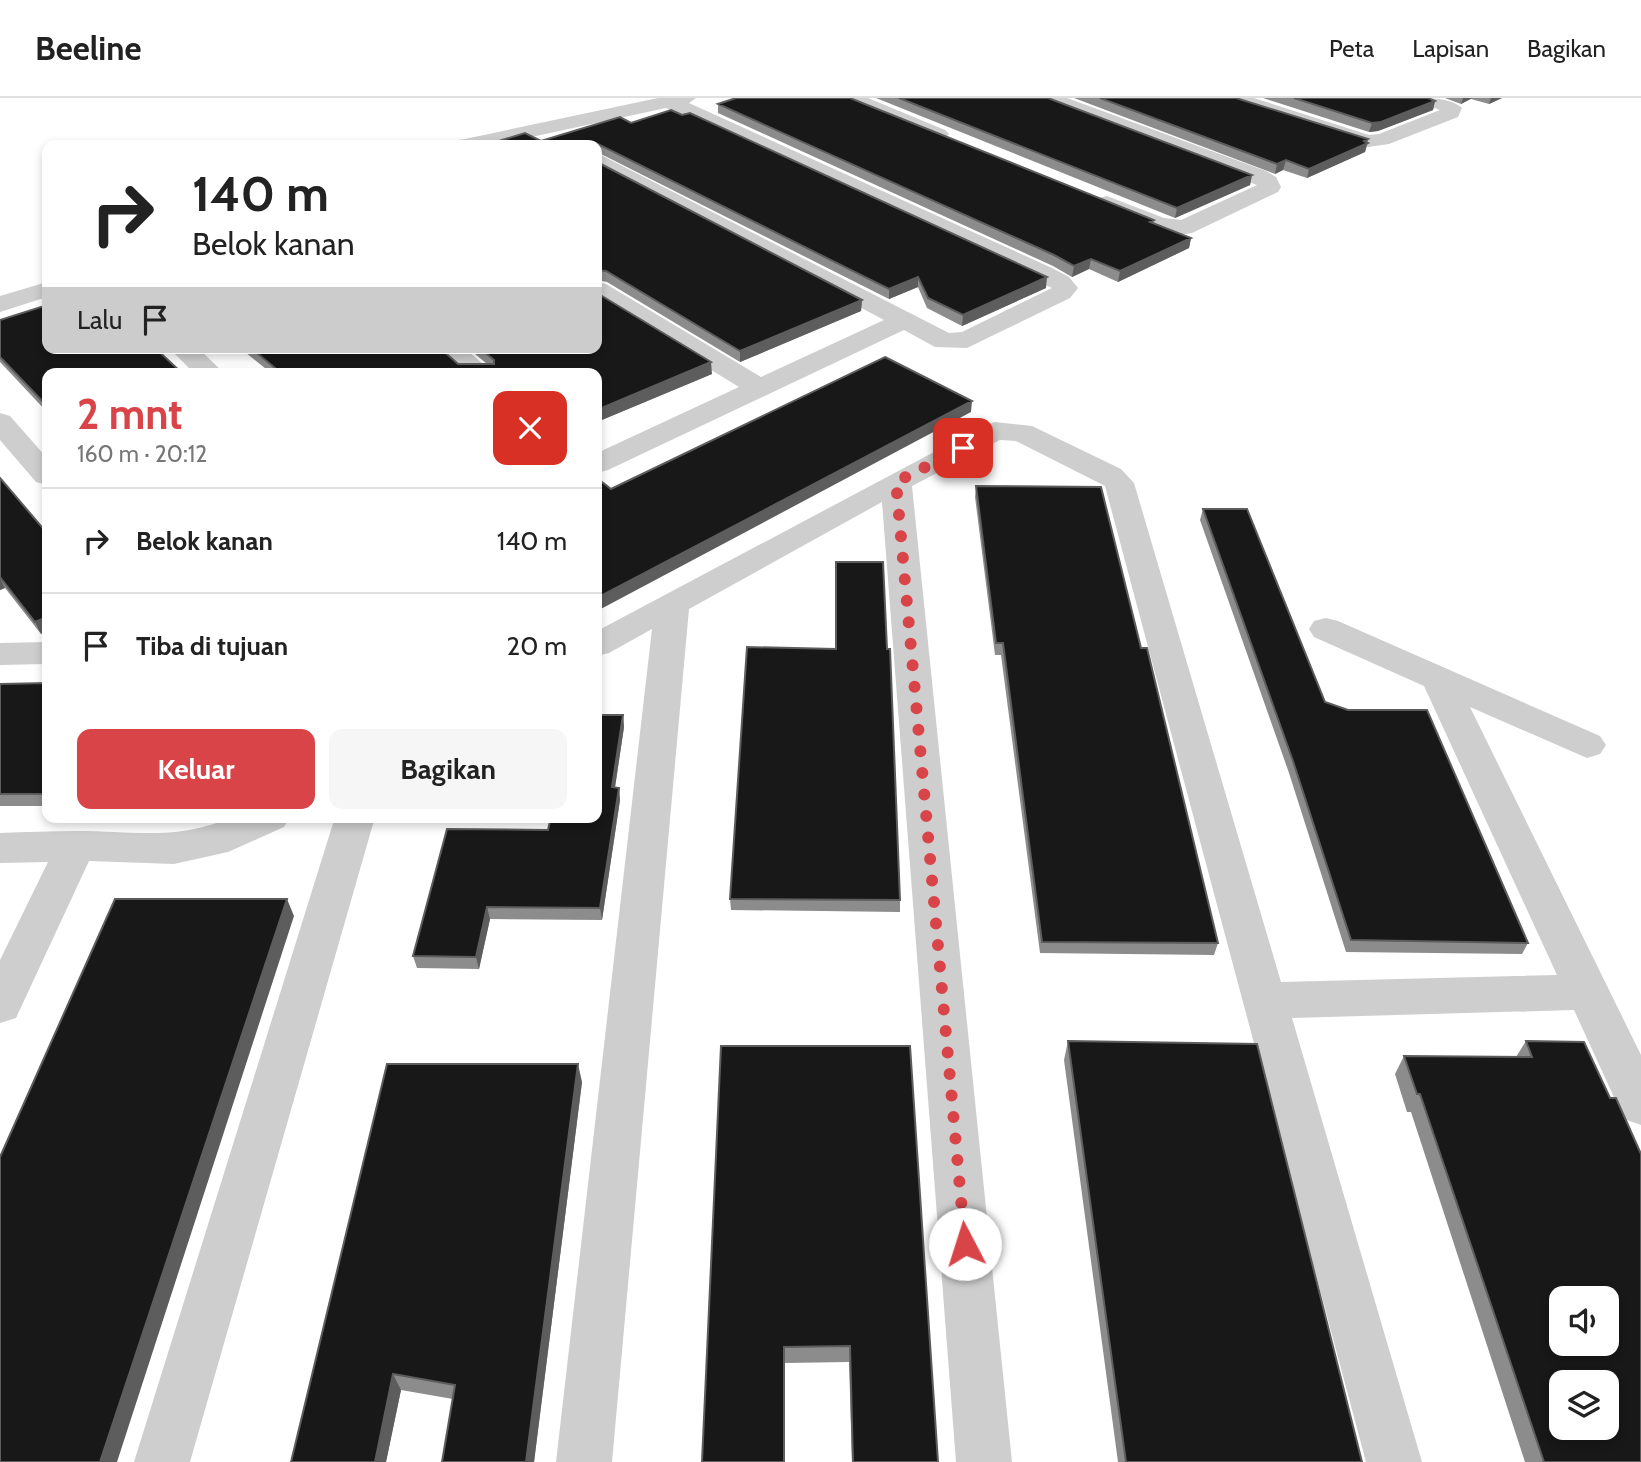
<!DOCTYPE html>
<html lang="id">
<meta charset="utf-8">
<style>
body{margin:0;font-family:Cabin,sans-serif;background:#f6f6f6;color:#222;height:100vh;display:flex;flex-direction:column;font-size:26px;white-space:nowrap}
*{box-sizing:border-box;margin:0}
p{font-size:23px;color:#767676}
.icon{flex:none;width:38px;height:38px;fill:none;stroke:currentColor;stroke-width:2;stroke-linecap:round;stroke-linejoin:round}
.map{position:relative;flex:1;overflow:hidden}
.side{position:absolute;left:42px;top:270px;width:560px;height:455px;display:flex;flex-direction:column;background:#fff;border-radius:14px;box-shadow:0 4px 10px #0003}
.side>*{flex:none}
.guide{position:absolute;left:42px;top:42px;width:560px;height:214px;border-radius:14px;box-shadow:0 4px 10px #0003;background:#fff;color:#222;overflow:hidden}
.controls{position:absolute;left:1549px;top:1188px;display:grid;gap:14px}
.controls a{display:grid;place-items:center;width:70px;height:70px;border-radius:14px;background:#fff;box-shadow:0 4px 10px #0003;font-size:35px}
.pin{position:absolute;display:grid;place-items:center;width:60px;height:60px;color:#fff;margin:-30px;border-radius:14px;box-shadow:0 4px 10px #0006}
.me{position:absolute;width:77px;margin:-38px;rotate:355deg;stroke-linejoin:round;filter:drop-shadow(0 0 5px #0008)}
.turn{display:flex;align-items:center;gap:24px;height:147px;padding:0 35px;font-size:32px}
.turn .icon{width:91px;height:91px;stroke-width:2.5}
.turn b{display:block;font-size:49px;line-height:60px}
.then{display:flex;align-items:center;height:66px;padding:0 35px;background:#0003;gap:14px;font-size:26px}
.round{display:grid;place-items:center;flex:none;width:74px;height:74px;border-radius:14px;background:#f6f6f6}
.headline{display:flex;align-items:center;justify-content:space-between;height:119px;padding:0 35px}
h1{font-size:42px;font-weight:700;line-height:52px;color:#d84448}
.button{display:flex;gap:14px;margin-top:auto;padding:14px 35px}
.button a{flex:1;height:80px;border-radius:14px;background:#d84448;color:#fff;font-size:28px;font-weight:700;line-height:80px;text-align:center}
.button a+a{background:#f6f6f6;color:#222}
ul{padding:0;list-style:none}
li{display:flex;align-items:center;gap:21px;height:105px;padding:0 35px;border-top:2px solid #e0e0e0}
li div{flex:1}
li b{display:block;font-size:26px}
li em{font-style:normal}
header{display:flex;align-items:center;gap:42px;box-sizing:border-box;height:98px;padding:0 35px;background:#fff;border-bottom:2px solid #e0e0e0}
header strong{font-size:33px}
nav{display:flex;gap:38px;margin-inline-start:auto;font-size:24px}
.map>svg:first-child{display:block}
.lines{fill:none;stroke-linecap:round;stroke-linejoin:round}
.street{fill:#cecece;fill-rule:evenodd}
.wall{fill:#8c8c8c}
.shaded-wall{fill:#5d5d5d}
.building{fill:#181818;stroke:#5d5d5d;stroke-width:2;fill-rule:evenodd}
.route{stroke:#d84448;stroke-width:12;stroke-dasharray:0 21.6}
</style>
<header>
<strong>Beeline</strong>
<nav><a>Peta</a><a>Lapisan</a><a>Bagikan</a></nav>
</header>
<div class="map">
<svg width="1641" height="1364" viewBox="0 0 1641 1364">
<rect width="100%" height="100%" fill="#fff"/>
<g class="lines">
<path class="street" d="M658,0H696L689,5L1052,170L1069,179L1078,190L1070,200L967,250L935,249L904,232L608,372L597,375V355L739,289L597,202V184L606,186L761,279L884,222L597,70V55L949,235L962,234L1052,190L666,10L494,47H454L457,42L465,41Z
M841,0H868L945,32L949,36L945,40H931L844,4Z
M1038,0H1067L1266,73L1276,79L1281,89L1278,94L1192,135C1162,142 1126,121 1099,110L1096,105L1099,100L1107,98L1164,120L1181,122L1257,87L1041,4Z
M1223,0H1254L1369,37L1379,36L1440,12L1418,4L1415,0C1431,0 1451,0 1462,10L1458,19L1389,46L1368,49L1226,4Z
M47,184V199L0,214V198Z
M169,250H198L224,275H194Z
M433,250H464L494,275H462Z
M0,315L10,318L47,360V387L36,384L0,342Z
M995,324L1032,328L1121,371L1134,385L1281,884L1557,877L1424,588L1314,539L1309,531L1314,523L1326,520L1338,523L1600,638L1606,647L1600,656L1587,660L1470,609L1641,957V1027L1624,1021L1574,912L1292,920L1422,1364H1366L1105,388L1016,343L1000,342L912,388L1012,1364H956L882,404L689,511L612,1364H556L652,531L609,555L597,558V533L985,327Z
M47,544V566L0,567V545Z
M232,719H290L284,729L228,754L174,766L89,763L16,920L0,925V862L48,764L0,765V735C25,734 51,733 77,733C134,733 178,743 232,719Z
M335,719H375L190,1364H134Z"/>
</g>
<path class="wall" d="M876,0H1048L1252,77L1250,87L1175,120Z
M1074,0H1236L1368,41L1367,44L1368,45L1365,54L1307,80L1283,72L1275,76Z
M1263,0H1428L1435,3L1433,12L1378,33L1369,34Z
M1445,0H1502L1489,6L1471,1L1461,6Z
M718,6L1154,122V125L1191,140L1189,150L1118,184L1089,171L1072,179L1053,168L718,15Z
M631,25L1046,190L962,228L927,210L918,189L889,201L597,54V47H486L541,43Z
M597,64L862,202L861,213L740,264L607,184L597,182Z
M0,222L47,275V314L0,264Z
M240,250H440L458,266H487L468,250H597L712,276L597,324V275H271Z
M0,380L41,536L5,490L0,492Z
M976,388L1141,550L1218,845L1214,857L1040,855L1001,557H995L975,399Z
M1203,411L1325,604L1528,845L1522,856L1346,854L1289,675L1200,422Z
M836,551L900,802V814L731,812L730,801Z
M47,585V708H0V586Z
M623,617L624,629L615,690H619L620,702L602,822L490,821L479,871L417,870L413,858L548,732Z
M1068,943L1362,1364H1118L1064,962Z
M1526,943L1584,944L1641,1364H1525L1411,1014H1407L1395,976L1404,958L1516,959Z
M721,948L938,1364H852L849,1264L785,1265Z
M582,984L534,1364H442L453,1301L401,1292L386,1364H291Z"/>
<path class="shaded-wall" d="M1463,0H1472L1461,6Z
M1491,0H1502L1489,6Z
M1435,3L1433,12L1378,33L1369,34L1372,25Z
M1368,41L1365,54L1307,80L1309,71Z
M1286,62L1283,72L1275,76L1277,66Z
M1252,77L1250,87L1175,120L1177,110Z
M1191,140L1189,150L1118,184L1120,173Z
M1091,161L1089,171L1072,179L1074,168Z
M918,179V189L889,201V191Z
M1047,179L1046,190L962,228L963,217Z
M862,202L861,213L740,264V253Z
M711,264L712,276L597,324V312Z
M972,303L971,314L597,513V500Z
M0,480L5,490L0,492Z
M47,519V533L41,536L35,524Z
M623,617L624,629L613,702L612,689Z
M619,690L620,702L602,822L600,810Z
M287,801L294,818L117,1364H100Z
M487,809L490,821L479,871L476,859Z
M578,966L582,984L534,1364H526Z
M784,1249L785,1265V1364H784Z
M393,1276L401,1292L386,1364H375Z"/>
<path class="building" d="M736,0H850L1154,122L1150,124L1191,140L1120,173L1091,161L1074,168L1054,157L718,6Z
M899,0H1048L1252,77L1177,110Z
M1100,0H1236L1368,41L1364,43L1368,45L1309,71L1286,62L1277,66Z
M1294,0H1428L1435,3L1381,24L1372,25Z
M671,12L682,17L690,15L1047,179L963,217L928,200L918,179L889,191L594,44V47H486L525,35L541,43L620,19L631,25Z
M597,64L862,202L740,253L606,173L597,172Z
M597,195L711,264L597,312V275H281L251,250H440L458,266H494V262L480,250H597Z
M47,207V250H155L182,275H47V308L0,259V222Z
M885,259L972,303L597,500V380L611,391Z
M0,380L47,435V519L35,524L0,479Z
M976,388L1101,389L1141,550H1147L1218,845L1042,844L1003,545H996Z
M1203,411H1247L1325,604L1348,612H1427L1528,845L1351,842L1293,663Z
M836,464H883L887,551H890L900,802L730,801L747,549L836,551Z
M47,585V696H0V586Z
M597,617H623L612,689L619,690L600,810L487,809L476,859L413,858L447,731L548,732L551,719H597Z
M115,801H287L100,1364H0V1059Z
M1068,943L1257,946L1362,1364H1126Z
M1526,943L1584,944L1610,1000H1616L1641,1056V1364H1544L1420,996H1417L1404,958L1532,959ZM1561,1200H1606V1246H1561ZM1561,1284H1606V1330H1561Z
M721,948H910L938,1364H853L850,1248L784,1249V1364H702Z
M387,966H578L526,1364H442L455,1287L393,1276L375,1364H291Z"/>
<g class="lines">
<path class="route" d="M963,350L896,384L965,1146"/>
</g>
</svg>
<div class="controls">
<a><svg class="icon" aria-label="sound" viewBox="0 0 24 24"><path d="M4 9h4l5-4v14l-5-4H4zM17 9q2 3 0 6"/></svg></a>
<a><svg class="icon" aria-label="layers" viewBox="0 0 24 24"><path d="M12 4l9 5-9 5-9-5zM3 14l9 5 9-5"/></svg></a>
</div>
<div class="pin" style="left:963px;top:350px;background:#d93025"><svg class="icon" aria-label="arrive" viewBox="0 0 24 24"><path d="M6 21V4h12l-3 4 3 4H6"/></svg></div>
<svg class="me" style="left:965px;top:1146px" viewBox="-20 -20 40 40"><circle r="19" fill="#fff"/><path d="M0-13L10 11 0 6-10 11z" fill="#d84448"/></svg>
<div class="guide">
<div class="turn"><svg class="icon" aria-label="right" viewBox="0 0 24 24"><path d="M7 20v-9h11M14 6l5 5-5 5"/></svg><div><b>140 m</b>Belok kanan</div></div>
<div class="then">Lalu<svg class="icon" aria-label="arrive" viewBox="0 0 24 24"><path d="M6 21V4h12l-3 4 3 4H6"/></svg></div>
</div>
<section class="side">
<div class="headline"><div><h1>2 mnt</h1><p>160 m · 20:12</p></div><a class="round" style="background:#d93025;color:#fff"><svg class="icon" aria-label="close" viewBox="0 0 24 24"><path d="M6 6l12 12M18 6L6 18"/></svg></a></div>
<ul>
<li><svg class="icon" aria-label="right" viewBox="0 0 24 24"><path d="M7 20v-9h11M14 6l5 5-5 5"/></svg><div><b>Belok kanan</b></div><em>140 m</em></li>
<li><svg class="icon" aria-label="arrive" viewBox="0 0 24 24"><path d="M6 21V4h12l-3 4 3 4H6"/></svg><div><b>Tiba di tujuan</b></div><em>20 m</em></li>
</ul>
<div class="button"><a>Keluar</a><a>Bagikan</a></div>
</section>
</div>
